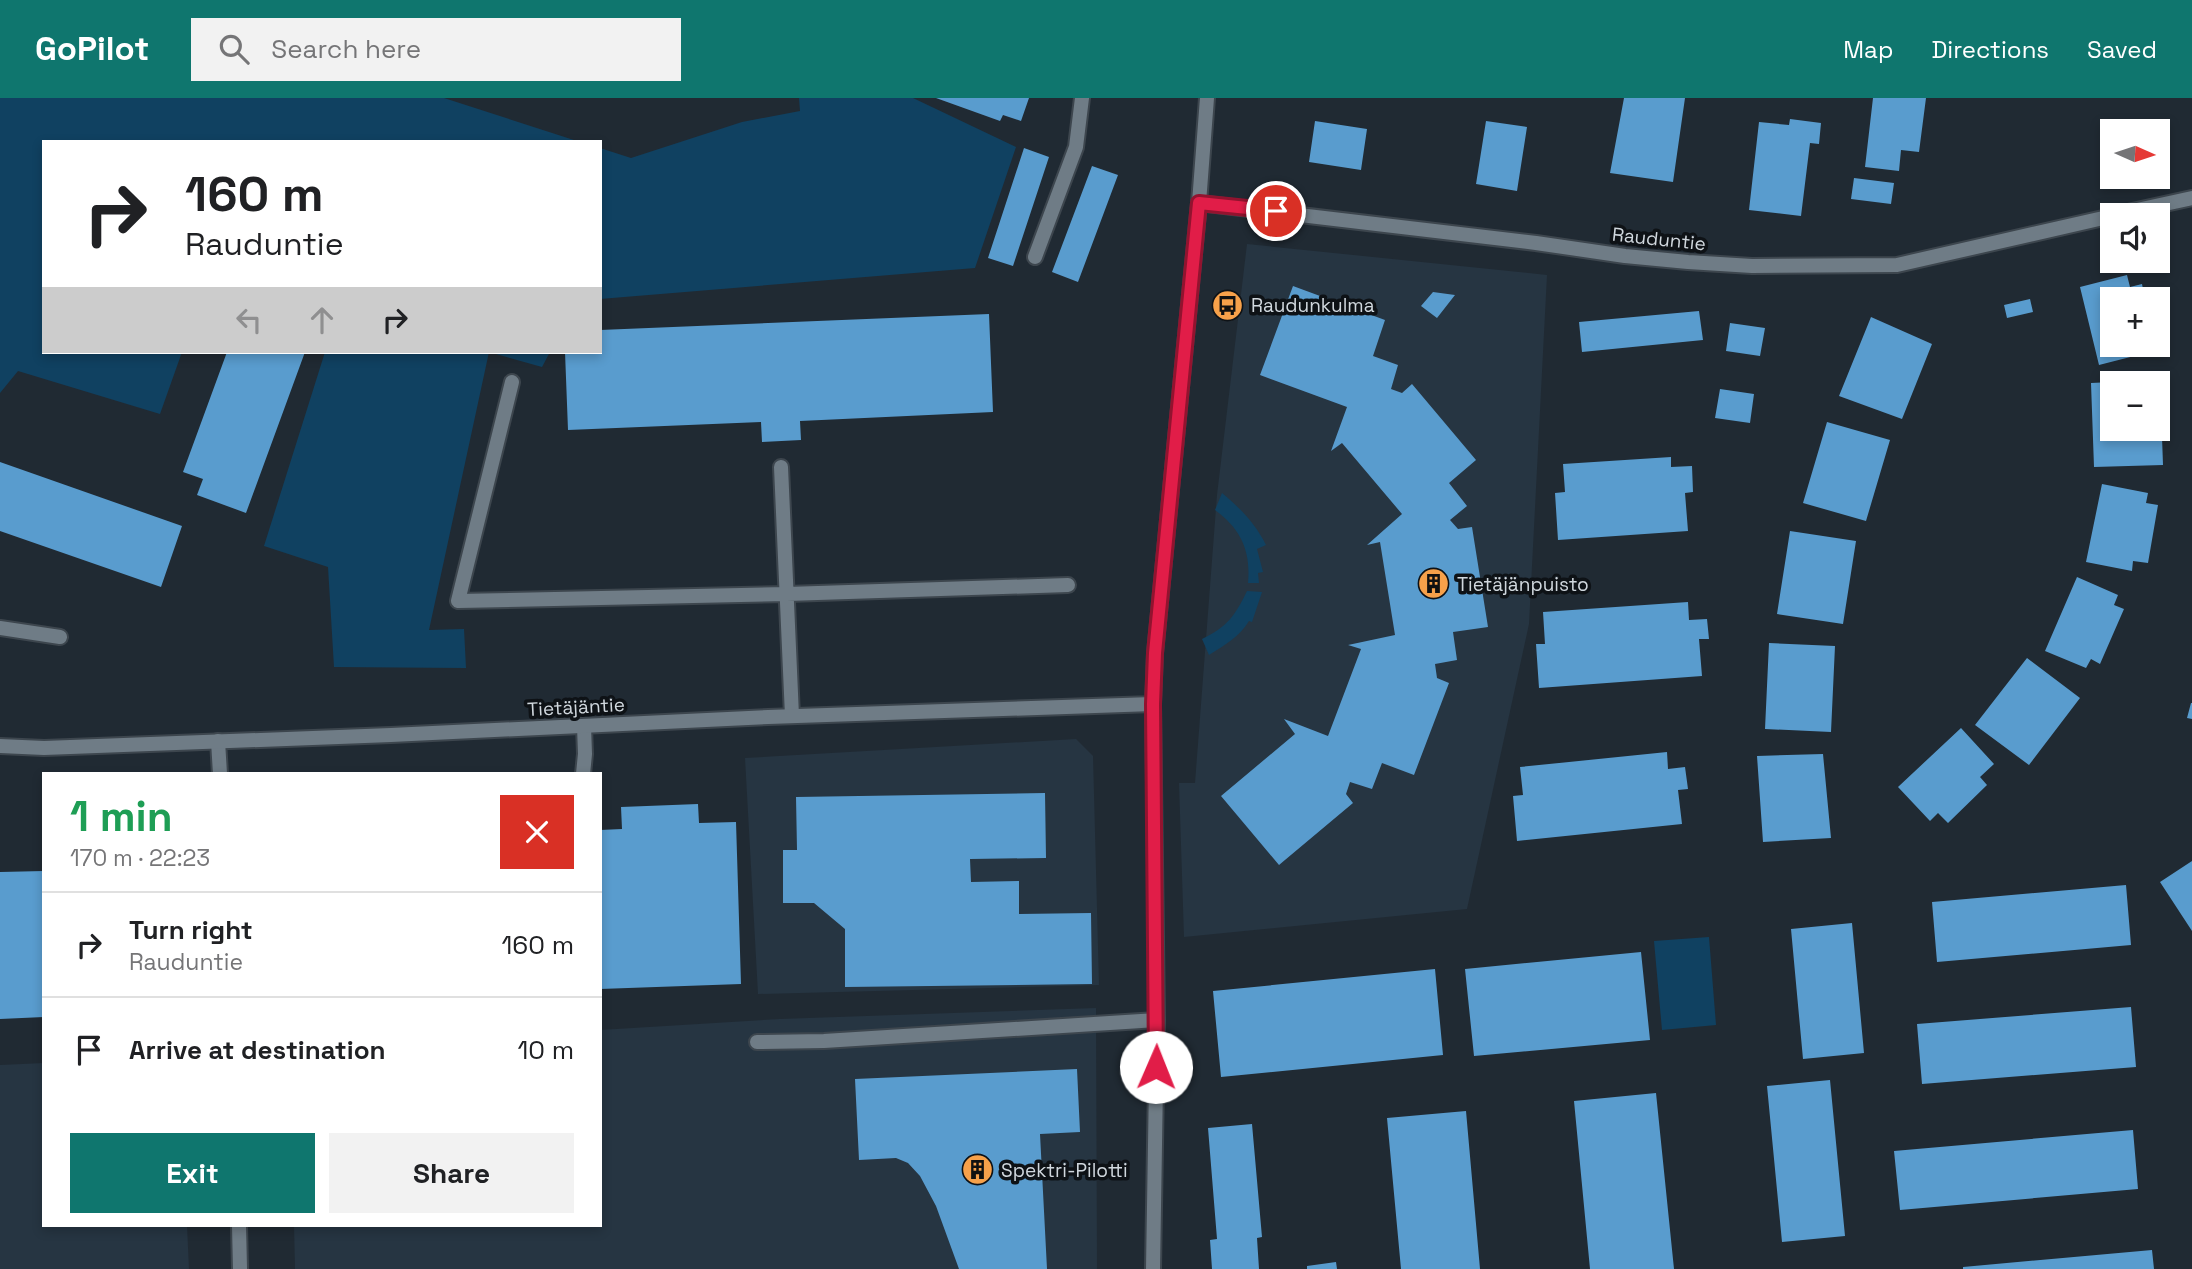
<!DOCTYPE html>
<meta charset="utf-8">
<style>
body{margin:0;font-family:"Space Grotesk",sans-serif;background:#f2f2f2;color:#202124;height:100vh;display:flex;flex-direction:column;font-size:26px;white-space:nowrap}
*{box-sizing:border-box;margin:0}
p{font-size:23px;color:#757577}
.icon{flex:none;width:38px;height:38px;fill:none;stroke:currentColor;stroke-width:2;stroke-linecap:round;stroke-linejoin:round}
.map{position:relative;flex:1;overflow:hidden}
.details{position:absolute;left:42px;top:674px;width:560px;height:455px;display:flex;flex-direction:column;background:#fff;border-radius:0px;box-shadow:0 4px 10px #0003}
.details>*{flex:none}
.hud{position:absolute;left:42px;top:42px;width:560px;height:214px;border-radius:0px;box-shadow:0 4px 10px #0003;background:#fff;color:#202124;overflow:hidden}
.needle{width:46px;rotate:93deg}
.controls{position:absolute;left:2100px;top:21px;display:grid;gap:14px}
.controls a{display:grid;place-items:center;width:70px;height:70px;border-radius:0px;background:#fff;box-shadow:0 4px 10px #0003;font-size:35px}
.pin{position:absolute;display:grid;place-items:center;width:60px;height:60px;color:#fff;margin:-30px;border:4px solid #fff;border-radius:50%;box-shadow:0 2px 7px #0007}
.me{position:absolute;width:77px;margin:-38px;rotate:1deg;stroke-linejoin:round;filter:drop-shadow(0 0 5px #0008)}
.turn{display:flex;align-items:center;gap:24px;height:147px;padding:0 28px;font-size:32px}
.turn .icon{width:91px;height:91px;stroke-width:2.5}
.turn b{display:block;font-size:49px;line-height:60px}
.lanes{display:flex;align-items:center;height:66px;padding:0 28px;background:#0003;justify-content:center;gap:35px;direction:ltr}
.lanes .off{opacity:.35}
.round{display:grid;place-items:center;flex:none;width:74px;height:74px;border-radius:0px;background:#f2f2f2}
.summary{display:flex;align-items:center;justify-content:space-between;height:119px;padding:0 28px}
h1{font-size:42px;font-weight:700;line-height:52px;color:#1e9e55}
.cta{display:flex;gap:14px;margin-top:auto;padding:14px 28px}
.cta a{flex:1;height:80px;border-radius:0px;background:#0f766e;color:#fff;font-size:28px;font-weight:700;line-height:80px;text-align:center}
.cta a+a{background:#f2f2f2;color:#202124}
ul{padding:0;list-style:none}
li{display:flex;align-items:center;gap:21px;height:105px;padding:0 28px;border-top:2px solid #e0e0e0}
li div{flex:1}
li b{display:block;font-size:26px}
li em{font-style:normal}
header{display:flex;align-items:center;gap:42px;box-sizing:border-box;height:98px;padding:0 35px;background:#0f766e;color:#fff}
header strong{font-size:33px}
nav{display:flex;gap:38px;margin-inline-start:auto;font-size:24px}
.search{width:490px;height:63px;background:#f2f2f2;display:flex;align-items:center;gap:18px;box-sizing:border-box;padding:0 24px;border-radius:0px;color:#757577;font-size:26px}
.map>svg:first-child{display:block}
.built{fill:#263542}
.green{fill:#104161}
.building{fill:#599cce}
.lines{fill:none;stroke-linecap:round;stroke-linejoin:round}
.service-casing{stroke:#3d464e;stroke-width:18}
.minor-casing{stroke:#3d464e;stroke-width:18}
.tertiary-casing{stroke:#3d464e;stroke-width:18}
.service{stroke:#6f7c86;stroke-width:14}
.minor{stroke:#6f7c86;stroke-width:14}
.tertiary{stroke:#6f7c86;stroke-width:14}
.route-casing{stroke:#92132f;stroke-width:18}
.route{stroke:#e11d48;stroke-width:12}
.labels{text-anchor:middle;dominant-baseline:central;stroke-width:7;stroke-linejoin:round;paint-order:stroke}
.street-label{font-size:19px;fill:#d1d8de;stroke:#0e1216}
.poi-label{font-size:19px;fill:#d1d8de;stroke:#0e1216;text-anchor:start}
</style>
<header>
<strong>GoPilot</strong>
<div class="search"><svg class="icon" aria-label="search" viewBox="0 0 24 24"><circle cx="10" cy="10" r="6"/><path d="M15 15l6 6"/></svg>Search here</div>
<nav><a>Map</a><a>Directions</a><a>Saved</a></nav>
</header>
<div class="map">
<svg width="2192" height="1171" viewBox="0 0 2192 1171">
<rect width="100%" height="100%" fill="#202a33"/>
<path class="built" d="M1247,146L1547,177L1529,526L1467,811L1184,839L1179,685H1195L1217,397Z
M1076,641L1093,658L1099,887L758,896L745,660Z
M1096,910L1097,1171H295L294,1127H600V932L780,921Z
M44,965V1127H187L189,1171H0V967Z"/>
<path class="green" d="M0,0H444L580,44H44V254H182L160,316L18,273L0,295Z
M799,0H913L1016,49L975,170L600,201V50L631,60L742,24L800,13Z
M325,254H550L542,269L489,254L429,532L464,531L466,570L334,569L328,469L264,448Z
M1222,395C1241,411 1255,425 1266,447L1257,451L1263,474L1258,475L1259,485H1248C1251,453 1241,431 1215,412Z
M1247,493L1262,494L1252,524L1249,523C1239,539 1225,547 1209,557L1202,541C1227,529 1235,518 1247,493Z
M1709,839L1716,927L1662,932L1654,843Z"/>
<path class="building" d="M936,0H1029L1021,23L1003,17L1000,23Z
M1624,0H1685L1673,84L1610,75Z
M1873,0H1926L1919,54L1901,52L1899,73L1865,69Z
M1790,21L1821,25L1819,46L1810,45L1801,118L1749,112L1759,24L1789,27Z
M1315,23L1367,31L1361,72L1309,64Z
M1486,23L1527,29L1517,93L1476,86Z
M1024,50L1049,59L1013,168L988,160Z
M1092,68L1118,77L1078,184L1052,174Z
M1854,80L1894,85L1891,106L1851,101Z
M2127,177L2130,189L2142,186L2145,201H2112V247H2144L2146,255L2099,267L2080,189Z
M1293,188L1385,222L1373,258L1398,267L1391,291L1402,295L1412,286L1476,362L1449,385L1467,408L1450,422L1458,431L1472,429L1488,529L1453,534L1457,562L1435,566L1437,580L1449,585L1414,677L1382,665L1372,691L1350,684L1346,696L1353,705L1279,767L1221,698L1295,636L1284,621L1328,638L1361,551L1348,547L1395,537L1380,444L1367,447L1402,416L1342,345L1331,353L1347,309L1260,277Z
M1433,194L1455,197L1437,220L1421,208Z
M2030,201L2033,214L2007,220L2004,207Z
M1699,213L1703,242L1582,254L1579,224Z
M989,216L993,314L800,323L801,342L762,344L761,324L568,332L565,254H600V232Z
M1871,219L1932,246L1902,321L1839,298Z
M1730,225L1765,230L1760,258L1726,253Z
M227,254H305L246,415L197,397L203,381L183,374Z
M2160,282L2163,367L2094,369L2091,285L2112,284V331H2158V285H2146V283Z
M1720,291L1754,296L1750,325L1715,320Z
M1827,324L1890,342L1866,423L1803,405Z
M1671,359V369L1692,368L1693,394L1685,395L1688,433L1558,442L1555,395L1565,394L1563,366Z
M0,364L182,428L161,489L0,433Z
M2102,386L2148,395L2146,405L2158,407L2148,465L2133,463L2132,473L2086,464Z
M1790,433L1856,443L1843,526L1777,516Z
M2077,479L2118,497L2114,507L2124,511L2100,566L2091,561L2086,570L2045,553Z
M1688,504L1689,522L1707,521L1709,541H1699L1702,578L1539,590L1536,546H1545L1543,514Z
M1769,545L1835,548L1831,634L1765,631Z
M2027,560L2080,600L2029,667L1975,627Z
M2191,605H2192V621L2187,620Z
M1961,630L1994,666L1980,679L1987,687L1948,725L1938,715L1930,723L1898,689Z
M1667,654L1668,671L1685,669L1688,691L1678,692L1682,726L1517,743L1513,698L1523,697L1520,669Z
M1823,656L1831,740L1763,744L1757,658Z
M1045,695L1046,760L970,761L971,784L1019,783V816L1091,815L1092,886L845,889V831L814,805H783V752H797L796,699Z
M698,706L699,725L736,724L741,886L600,891V732L622,731L621,709Z
M2192,763V833L2160,784Z
M44,773V919L0,921V774Z
M2126,787L2131,847L1937,864L1932,804Z
M1852,825L1864,955L1803,961L1791,831Z
M1641,854L1650,942L1474,958L1465,871Z
M1435,871L1443,957L1221,979L1213,893Z
M2131,909L2136,969L1922,986L1917,926Z
M1077,971L1080,1034L1040,1036L1047,1171H959L936,1108L920,1078L908,1065L896,1060L859,1062L855,981Z
M1830,982L1845,1138L1782,1144L1767,988Z
M1656,995L1674,1171H1590L1574,1003Z
M1466,1013L1480,1171H1401L1387,1020Z
M1252,1026L1262,1139L1257,1140L1259,1171H1212L1210,1142L1217,1141L1208,1030Z
M2133,1032L2138,1091L1900,1112L1894,1053Z
M2152,1152L2154,1171H1963V1169Z
M1336,1164L1337,1171H1307V1168Z"/>
<g class="lines">
<defs>
<path id="service" d="M1035,159L1076,49L1082,0
M512,284L458,503L787,496L1068,487
M781,369L792,618
M0,530L60,539
M583,676L585,656L584,628
M757,944L824,943L1157,922"/>
<path id="minor" d="M1199,105L1536,145L1625,158L1688,164L1752,168L1897,167L2112,118
M2114,117L2192,100
M1153,606L1157,922L1153,1171
M218,643L220,676
M239,1127L240,1171"/>
<path id="tertiary" d="M0,648L44,650L391,637L768,619L1153,606L1155,555L1199,105L1207,0"/>
</defs>
<use href="#service" class="service-casing"/>
<use href="#minor" class="minor-casing"/>
<use href="#tertiary" class="tertiary-casing"/>
<use href="#service" class="service"/>
<use href="#minor" class="minor"/>
<use href="#tertiary" class="tertiary"/>
</g>
<g class="lines">
<defs>
<path id="route" d="M1156,969L1153,606L1155,555L1199,105L1276,113"/>
</defs>
<use href="#route" class="route-casing"/>
<use href="#route" class="route"/>
</g>
<defs>
<symbol id="bus-disc" viewBox="-11 -11 22 22"><circle r="9.5" fill="#f7a14a" stroke="#0e1216"/><path d="M-5-6H5V4H4V6H2V4H-2V6H-4V4H-5ZM-3.5-4V0h7V-4ZM-3.5 1.2v1.5H-2V1.2ZM2 1.2v1.5H3.5V1.2Z" fill="#111"/></symbol>
<symbol id="building-disc" viewBox="-11 -11 22 22"><circle r="9.5" fill="#f7a14a" stroke="#0e1216"/><path d="M-4-6H4V6H1V3H-1V6H-4ZM-2.5-4.3h1.7v1.8h-1.7ZM.8-4.3h1.7v1.8H.8ZM-2.5-1h1.7V.8h-1.7ZM.8-1h1.7V.8H.8Z" fill="#111"/></symbol>
</defs>
<g fill-rule="evenodd">
<use href="#bus-disc" x="1210" y="190" width="35" height="35"/>
<use href="#building-disc" x="1416" y="468" width="35" height="35"/>
<use href="#building-disc" x="960" y="1054" width="35" height="35"/>
</g>
<g class="labels">
<g class="street-label">
<text transform="translate(1659 141) rotate(6)">Rauduntie</text>
<text transform="translate(576 609) rotate(-3)">Tietäjäntie</text>
</g>
<g class="poi-label">
<text x="1251" y="207">Raudunkulma</text>
<text x="1457" y="486">Tietäjänpuisto</text>
<text x="1001" y="1072">Spektri-Pilotti</text>
</g>
</g>
</svg>
<div class="controls">
<a><svg class="needle" viewBox="-14 -14 28 28"><path d="M0-13l5 13h-10z" fill="#e53935"/><path d="M0 13l5-13h-10z" fill="#757577"/></svg></a>
<a><svg class="icon" aria-label="sound" viewBox="0 0 24 24"><path d="M4 9h4l5-4v14l-5-4H4zM17 9q2 3 0 6"/></svg></a>
<a>+</a>
<a>−</a>
</div>
<div class="pin" style="left:1276px;top:113px;background:#d93025"><svg class="icon" aria-label="arrive" viewBox="0 0 24 24"><path d="M6 21V4h12l-3 4 3 4H6"/></svg></div>
<svg class="me" style="left:1156px;top:969px" viewBox="-20 -20 40 40"><circle r="19" fill="#fff"/><path d="M0-13L10 11 0 6-10 11z" fill="#e11d48"/></svg>
<div class="hud">
<div class="turn"><svg class="icon" aria-label="right" viewBox="0 0 24 24"><path d="M7 20v-9h11M14 6l5 5-5 5"/></svg><div><b>160 m</b>Rauduntie</div></div>
<div class="lanes"><svg class="icon off" aria-label="left" viewBox="0 0 24 24"><path d="M17 20v-9H6M10 6l-5 5 5 5"/></svg><svg class="icon off" aria-label="ahead" viewBox="0 0 24 24"><path d="M12 20V5M6 11l6-6 6 6"/></svg><svg class="icon" aria-label="right" viewBox="0 0 24 24"><path d="M7 20v-9h11M14 6l5 5-5 5"/></svg></div>
</div>
<section class="details">
<div class="summary"><div><h1>1 min</h1><p>170 m · 22:23</p></div><a class="round" style="background:#d93025;color:#fff"><svg class="icon" aria-label="close" viewBox="0 0 24 24"><path d="M6 6l12 12M18 6L6 18"/></svg></a></div>
<ul>
<li><svg class="icon" aria-label="right" viewBox="0 0 24 24"><path d="M7 20v-9h11M14 6l5 5-5 5"/></svg><div><b>Turn right</b><p>Rauduntie</p></div><em>160 m</em></li>
<li><svg class="icon" aria-label="arrive" viewBox="0 0 24 24"><path d="M6 21V4h12l-3 4 3 4H6"/></svg><div><b>Arrive at destination</b></div><em>10 m</em></li>
</ul>
<div class="cta"><a>Exit</a><a>Share</a></div>
</section>
</div>
